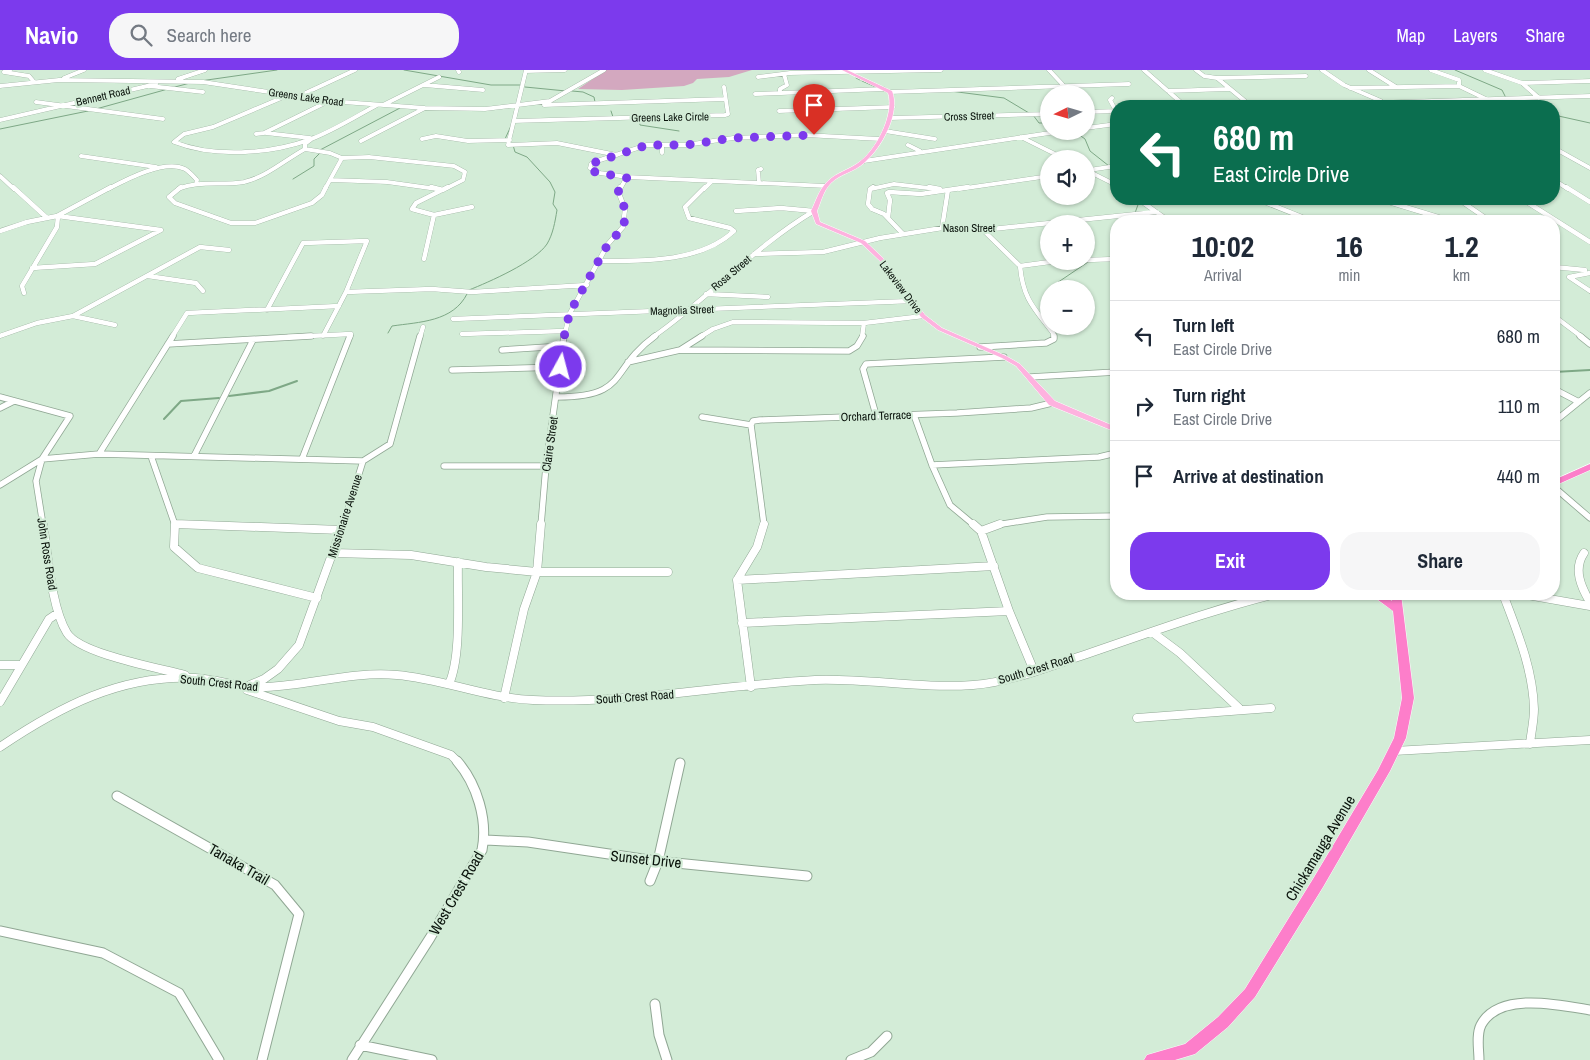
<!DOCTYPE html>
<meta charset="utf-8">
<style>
body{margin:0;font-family:"Archivo Narrow",sans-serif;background:#f6f6f7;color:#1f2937;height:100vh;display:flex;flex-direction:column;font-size:19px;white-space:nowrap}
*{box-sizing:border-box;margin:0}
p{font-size:16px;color:#747a83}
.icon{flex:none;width:28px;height:28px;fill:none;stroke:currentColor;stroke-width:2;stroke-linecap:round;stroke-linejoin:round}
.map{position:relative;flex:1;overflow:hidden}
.sheet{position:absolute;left:1110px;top:145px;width:450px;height:385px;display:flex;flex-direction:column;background:#fff;border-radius:20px;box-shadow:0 1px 4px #0004}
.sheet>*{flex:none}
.guide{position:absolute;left:1110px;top:30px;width:450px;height:105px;border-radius:20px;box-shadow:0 1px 4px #0004;background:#0b6e4f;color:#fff;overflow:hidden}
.needle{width:32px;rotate:265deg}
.buttons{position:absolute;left:1040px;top:15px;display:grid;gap:10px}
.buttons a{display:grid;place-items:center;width:55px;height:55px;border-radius:50%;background:#fff;box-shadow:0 1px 4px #0004;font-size:25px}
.pin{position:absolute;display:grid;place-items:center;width:42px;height:42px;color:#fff;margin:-51px -21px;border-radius:50% 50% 50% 0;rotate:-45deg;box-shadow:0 0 5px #0007}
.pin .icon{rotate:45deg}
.me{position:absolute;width:55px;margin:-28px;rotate:7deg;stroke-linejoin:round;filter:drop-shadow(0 0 4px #0008)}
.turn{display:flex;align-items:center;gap:18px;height:105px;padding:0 20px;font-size:22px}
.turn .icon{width:65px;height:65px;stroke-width:2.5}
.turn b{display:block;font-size:35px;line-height:42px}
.eta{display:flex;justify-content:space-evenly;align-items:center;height:85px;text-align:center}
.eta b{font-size:30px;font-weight:700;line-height:35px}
.cta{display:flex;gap:10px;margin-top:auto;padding:10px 20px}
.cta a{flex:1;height:58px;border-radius:20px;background:#7c3aed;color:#fff;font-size:20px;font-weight:700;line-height:58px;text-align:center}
.cta a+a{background:#f6f6f7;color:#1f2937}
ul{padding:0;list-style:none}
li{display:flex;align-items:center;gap:15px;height:70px;padding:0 20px;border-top:1px solid #e0e1e3}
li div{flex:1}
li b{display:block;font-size:19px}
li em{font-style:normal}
header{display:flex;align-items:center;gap:30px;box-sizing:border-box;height:70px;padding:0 25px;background:#7c3aed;color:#fff}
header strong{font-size:24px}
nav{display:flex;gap:28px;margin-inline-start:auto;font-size:18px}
.search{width:350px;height:45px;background:#f6f6f7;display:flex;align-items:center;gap:12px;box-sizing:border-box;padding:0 18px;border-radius:20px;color:#747a83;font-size:19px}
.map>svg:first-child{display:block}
.green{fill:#d3a8bf}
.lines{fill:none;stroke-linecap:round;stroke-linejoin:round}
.stream-far1{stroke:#7ea886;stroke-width:1}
.stream{stroke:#7ea886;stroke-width:2}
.minor-far4-casing{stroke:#90a794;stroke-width:4.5}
.minor-far3-casing{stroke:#90a794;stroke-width:5}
.minor-far2-casing{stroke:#90a794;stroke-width:7}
.minor-far1-casing{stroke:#90a794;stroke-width:9}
.minor-casing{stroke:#90a794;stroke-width:11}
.major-casing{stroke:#fff;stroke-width:1}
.highway-casing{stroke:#fff;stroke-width:1}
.minor-far4{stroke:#fff;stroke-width:4}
.minor-far3{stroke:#fff;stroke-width:4.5}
.minor-far2{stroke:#fff;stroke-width:5.5}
.minor-far1{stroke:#fff;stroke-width:8}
.minor{stroke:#fff;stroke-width:9}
.major{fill:#feb2df;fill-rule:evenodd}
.highway{fill:#fd7eca;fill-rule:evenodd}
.route{stroke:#7c3aed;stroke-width:9;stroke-dasharray:0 16.2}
.labels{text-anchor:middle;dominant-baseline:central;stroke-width:4.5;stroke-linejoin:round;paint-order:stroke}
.far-street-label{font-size:11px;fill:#0a130c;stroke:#d3ecd7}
.street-label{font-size:12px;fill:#0a130c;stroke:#d3ecd7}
.near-street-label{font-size:15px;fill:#0a130c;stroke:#d3ecd7}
</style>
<header>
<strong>Navio</strong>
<div class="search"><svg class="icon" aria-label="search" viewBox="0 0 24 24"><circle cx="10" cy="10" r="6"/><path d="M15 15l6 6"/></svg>Search here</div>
<nav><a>Map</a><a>Layers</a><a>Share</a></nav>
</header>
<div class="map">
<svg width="1590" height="990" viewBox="0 0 1590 990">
<rect width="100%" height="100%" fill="#d3ecd7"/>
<path class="green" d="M606,0H752L729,7L697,9L693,13L684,16L622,20L578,19Z"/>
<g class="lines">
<path class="stream-far1" d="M404,0L491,15H520
M1455,0L1502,20L1506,28
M856,8L860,10
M200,11L277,0
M862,11L878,18
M175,17L190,13
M525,17L566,21
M572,21L583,22L594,27L595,32
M950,21L1004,28L1029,43
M1511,30L1527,36
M96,39L168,19
M611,41L613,47
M1033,45L1039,53H1049
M1554,45L1590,53
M639,49L640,55L679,61
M0,59L88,41
M1074,61L1085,69L1090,81L1109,96
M505,69L511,56
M320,80L400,38
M1112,98L1116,102
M293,109L314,96V89L320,83
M1135,143L1139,132
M1131,151L1134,146
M1116,174V176
M1051,217L1088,192
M469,220C489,212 535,192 547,174C553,164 555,152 557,140L553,134L555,122L550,112L527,87L515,82L513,75
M388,263L392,256C419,252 453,252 467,224"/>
<path class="stream" d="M1554,302L1590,300
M229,326L269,321L297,311
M164,349L181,331L219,328"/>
<defs>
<path id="minor-far4" d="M10,0L4,2L29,6L34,12
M458,0L459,2
M526,0L508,75L557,73L617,85
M1049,0L1064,16
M1144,0L1185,36
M1196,0L1204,6L1217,8L1251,36
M1322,0L1344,15L1381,31
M1369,0L1396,17
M1431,0L1459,10V16L1488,30
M1485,0L1522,13L1539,28
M526,1L565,0
M758,7L790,3L941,0
M64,8L84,0
M1217,8L1306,6
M178,9L205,0
M1522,13L1590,11
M424,15L483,20
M0,16L59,10L203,12L329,31L425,38L485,39L550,31L604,0
M150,16L203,22
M1350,18L1459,16
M1168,21L1229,19
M890,22L1129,14
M780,23V19L787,15L784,4
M755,24L884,19
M286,26L213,57L184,64L174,72C215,88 268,84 309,70C333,61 355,47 377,35
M297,27L355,0
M1112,28L1110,30L1116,41
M36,32L163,49
M383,35L439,7
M544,35L725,29
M1276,36L1590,26
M779,41L893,37
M1086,42L1116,41
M890,48L1049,44
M0,50L156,14
M514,51L725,45L728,44L724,17
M1086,58L1116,54
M885,61L935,69
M266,63L310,68
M256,64L264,63L329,31
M1021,67L1065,89
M422,69L436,66L468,71L510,70
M361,71L423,39
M662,75V83
M908,75L920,81
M1554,78L1590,98
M305,79L330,83L342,88L325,119
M305,79V74L313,68
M81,86L156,97
M342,88L369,87L454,96L465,102L463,110L445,119
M864,91L1063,61
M1086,100L1116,115
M1089,100L1116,96
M0,106L14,119
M330,110L387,112L437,119
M1554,110L1568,119
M759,113L758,100L761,99
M826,116L627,107L600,103L590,98L591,94L597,91L647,75H686L733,68L805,65L880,69
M108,119C127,109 165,89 185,99C190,102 194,107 197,110L196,114
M178,119C199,110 222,116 244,112C266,107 285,90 305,79
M620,119L627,107
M704,119L712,111
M871,119L894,114L937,119
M959,119L1049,106"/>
<path id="minor-far3" d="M13,117L46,147
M181,117L169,127L175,133L231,153H255L312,133L322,125L326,117
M431,117L443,120
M448,117L416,133L412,139L434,145L472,137
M873,117L870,119L868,134L872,139L884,144L903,164
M929,117L940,119
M1566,117L1590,132
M1138,129L1169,151
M1257,129L1312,151
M1379,129L1451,151
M1458,129L1490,151
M1522,129L1590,172
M736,141L781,138L814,141
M888,148L890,130L887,123L889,122L921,124L968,117
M942,158L948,120
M983,160L1020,196C1023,229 1034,238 1053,263L1054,267
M0,161L27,152L57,146L111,117
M754,184L823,182L880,168L942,158L983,160L1156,142
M424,189L434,145
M1086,190L1116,189
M598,191C642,191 700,193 734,161L730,158L689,148L685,137L705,117
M1020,196L1057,191
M1554,197L1585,200
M32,198L95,194L161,160
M1590,203L1569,207L1590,221
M148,206L196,213L203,221
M346,222L432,219L472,222L587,215
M24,223L22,216L57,157L58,146L161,160
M706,224L768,227
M267,240L303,173L367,171L346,222L323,266
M73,246L115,255
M1554,246L1582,267
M453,249L911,231
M462,264L565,261
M0,266L37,253L73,246L200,177L229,180
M172,267L187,243L339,236
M288,267L351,264L350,267
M420,267L423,257
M564,267L570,243L608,174L623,157L625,139L618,121L620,117
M653,267C709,228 755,176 814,141
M700,267L713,259L733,252L864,253L923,246
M862,267L864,253"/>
<path id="minor-far2" d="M1580,266L1590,274
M168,274L311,266
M980,277L1046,273L1054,269V266
M502,280L563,276
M680,280L849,281L857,276L863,266
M628,292L680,280L702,266
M452,300L561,297
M1030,307L1116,302
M1554,319L1579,332
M0,327L70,346L42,389L36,411L43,455
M557,327C630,327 608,300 655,266
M0,338L14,331
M876,345L863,299L866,294L1004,287
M914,345L932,395L950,435L974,455
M702,347L751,355L753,351L760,350L957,343L1031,338L1052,333
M1554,352L1590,323
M751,355L764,455
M99,384L173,266
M151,386L175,455
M194,386L253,270
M302,389L350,266
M932,395L1099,387L1116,383
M444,396H546
M0,415L42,389L99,384L363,391
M1554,417L1590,448
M175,454L207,455
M343,455L363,391L390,374L420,266
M541,455L546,396L564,266
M996,455L1047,447L1116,446"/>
<path id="minor-far1" d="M43,454C48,484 51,537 67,563C80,584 159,598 185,605
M175,454L174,477L198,498L317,528
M175,454L341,460
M973,454L981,461L1009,541L1034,601
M981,461L1000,454
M333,483L411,485L486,497L537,502H668
M1584,483C1573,499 1581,517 1590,532
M737,510L994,496
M1503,524C1517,561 1533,599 1534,639C1534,651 1531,663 1530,674
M1521,524L1590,536
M742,553L1009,541
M1152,562L1180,583L1241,640
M0,595H21
M449,614C462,585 457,525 458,492
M250,615L264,609L278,599L299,575L343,454
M751,617L737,510L757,477L764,454
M247,620L339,651L373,657L451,685L458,692
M504,628L524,539L537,502L541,454
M0,632L49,549L58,543
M1137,648L1271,638
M0,677C59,637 122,604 195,608C219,609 241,619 266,617C310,615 353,601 397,605C443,609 486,628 533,630C627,634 721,615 815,610C868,608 920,619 973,615C1012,612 1050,596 1087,584C1149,563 1211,540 1275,524
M1394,681L1590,670"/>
<path id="minor" d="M117,726L275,815L299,844L262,990
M486,770L528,772L656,791L807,806
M650,811L658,791L680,693
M0,861L103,883L179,923L219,990
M655,934L659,965L667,990
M360,975L432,990
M352,990L430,868L482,780C488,750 477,714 457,691
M851,990L871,982L887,966
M1479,990C1479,980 1476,965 1481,955C1499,921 1560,935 1590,940"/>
<path id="major" d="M842,0H847L892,21C901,43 881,79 864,93C854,102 840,104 831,113C823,121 821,132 817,141L820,152L865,171L884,189L925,245L942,258L1006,286L1020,294L1055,331L1116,357V362L1049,335L1016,296L1002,288L938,260L921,247L880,191L861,173L816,154L811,141C816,131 819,119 828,111C836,103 848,100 858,93C876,81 895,44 888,23Z"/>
<path id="highway" d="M1590,394V400L1554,416V410Z
M1370,524H1382L1392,531L1391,524H1401L1414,628L1406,668L1390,701L1323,817L1255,927L1228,957L1195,984L1175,990H1144L1147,985L1185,974L1218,947L1245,919L1313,809L1378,700L1394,668L1402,628L1393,541Z"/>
</defs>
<use href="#minor-far4" class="minor-far4-casing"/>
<use href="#minor-far3" class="minor-far3-casing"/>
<use href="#minor-far2" class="minor-far2-casing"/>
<use href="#minor-far1" class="minor-far1-casing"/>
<use href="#minor" class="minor-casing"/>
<use href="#major" class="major-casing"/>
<use href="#highway" class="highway-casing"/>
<use href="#minor-far4" class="minor-far4"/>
<use href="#minor-far3" class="minor-far3"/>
<use href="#minor-far2" class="minor-far2"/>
<use href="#minor-far1" class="minor-far1"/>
<use href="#minor" class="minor"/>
<use href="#major" class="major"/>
<use href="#highway" class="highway"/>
</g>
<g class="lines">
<path class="route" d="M561,297L565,261L570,242L608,174L624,157L625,139L618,122L627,108L595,102L590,98V94L647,75H686L733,68L814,65"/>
</g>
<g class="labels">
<g class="far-street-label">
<text transform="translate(103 26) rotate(-13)">Bennett Road</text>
<text transform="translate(306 27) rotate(8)">Greens Lake Road</text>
<text transform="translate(969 46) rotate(-2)">Cross Street</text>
<text transform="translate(670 47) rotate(-1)">Greens Lake Circle</text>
<text x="969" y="158">Nason Street</text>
<text transform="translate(731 203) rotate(-40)">Rosa Street</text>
<text transform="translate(901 217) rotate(53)">Lakeview Drive</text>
<text transform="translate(682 240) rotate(-2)">Magnolia Street</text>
</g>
<g class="street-label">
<text transform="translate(876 346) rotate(-2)">Orchard Terrace</text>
<text transform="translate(550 374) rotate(-82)">Claire Street</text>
<text transform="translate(345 446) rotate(-72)">Missionaire Avenue</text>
<text transform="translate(47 484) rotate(81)">John Ross Road</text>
<text transform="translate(1036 599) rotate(-17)">South Crest Road</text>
<text transform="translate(219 613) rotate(6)">South Crest Road</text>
<text transform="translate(635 627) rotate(-4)">South Crest Road</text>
</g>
<g class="near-street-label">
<text transform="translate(1320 778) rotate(-59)">Chickamauga Avenue</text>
<text transform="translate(646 789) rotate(6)">Sunset Drive</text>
<text transform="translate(239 794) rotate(30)">Tanaka Trail</text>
<text transform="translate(456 823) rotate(-60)">West Crest Road</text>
</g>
</g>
</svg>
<div class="buttons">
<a><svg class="needle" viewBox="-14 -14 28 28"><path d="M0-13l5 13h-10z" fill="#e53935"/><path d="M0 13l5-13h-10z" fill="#747a83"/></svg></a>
<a><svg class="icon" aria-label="sound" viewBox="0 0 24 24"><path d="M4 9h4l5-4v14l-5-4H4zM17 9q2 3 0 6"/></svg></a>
<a>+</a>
<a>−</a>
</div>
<div class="pin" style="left:814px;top:65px;background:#d93025"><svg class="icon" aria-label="arrive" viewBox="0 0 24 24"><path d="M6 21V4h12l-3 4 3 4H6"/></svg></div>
<svg class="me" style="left:561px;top:297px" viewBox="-20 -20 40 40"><circle r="17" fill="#7c3aed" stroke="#fff" stroke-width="3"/><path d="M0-11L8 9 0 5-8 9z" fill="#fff"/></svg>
<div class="guide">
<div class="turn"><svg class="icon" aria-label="left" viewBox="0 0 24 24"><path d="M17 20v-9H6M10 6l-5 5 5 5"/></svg><div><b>680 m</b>East Circle Drive</div></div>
</div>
<section class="sheet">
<div class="eta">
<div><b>10:02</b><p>Arrival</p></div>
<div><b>16</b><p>min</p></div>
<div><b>1.2</b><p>km</p></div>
</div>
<ul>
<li><svg class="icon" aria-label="left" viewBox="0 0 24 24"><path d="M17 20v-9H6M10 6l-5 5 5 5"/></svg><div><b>Turn left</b><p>East Circle Drive</p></div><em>680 m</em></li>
<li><svg class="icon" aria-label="right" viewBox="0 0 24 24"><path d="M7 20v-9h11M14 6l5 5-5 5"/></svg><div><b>Turn right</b><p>East Circle Drive</p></div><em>110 m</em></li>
<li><svg class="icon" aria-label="arrive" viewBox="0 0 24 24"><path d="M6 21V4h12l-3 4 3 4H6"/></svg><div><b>Arrive at destination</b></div><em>440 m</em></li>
</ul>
<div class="cta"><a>Exit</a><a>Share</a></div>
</section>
</div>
